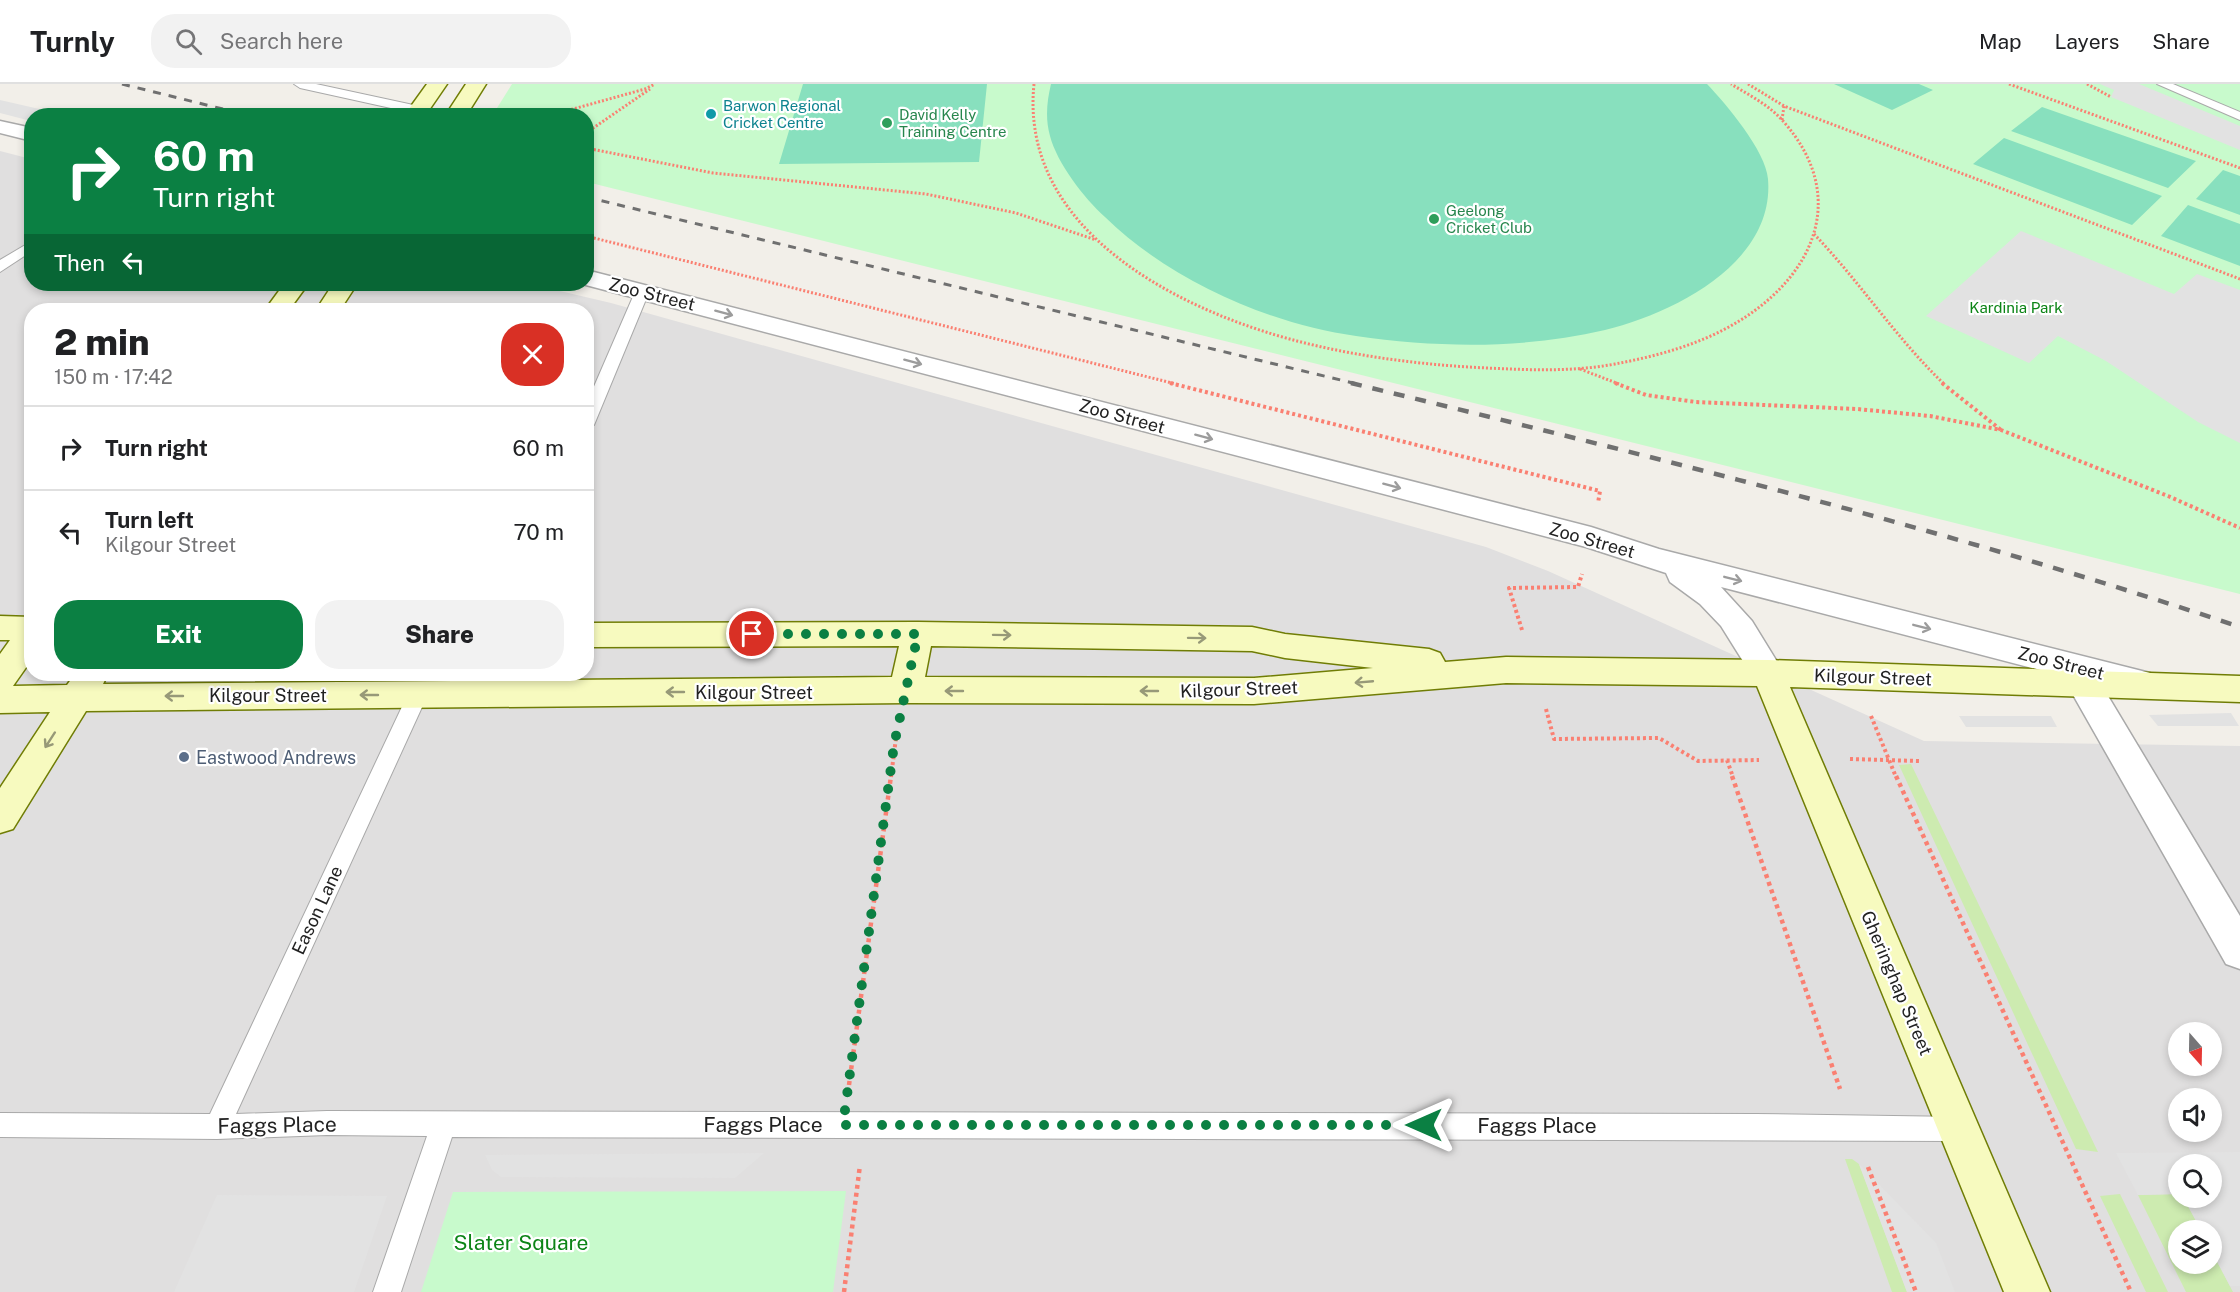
<!DOCTYPE html>
<meta charset="utf-8">
<style>
body{margin:0;font-family:"Public Sans",sans-serif;background:#f2f2f2;color:#202124;height:100vh;display:flex;flex-direction:column;font-size:22px;white-space:nowrap}
*{box-sizing:border-box;margin:0}
p{font-size:20px;color:#757577}
.icon{flex:none;width:33px;height:33px;fill:none;stroke:currentColor;stroke-width:2;stroke-linecap:round;stroke-linejoin:round}
.map{position:relative;flex:1;overflow:hidden}
.details{position:absolute;left:24px;top:219px;width:570px;height:378px;display:flex;flex-direction:column;background:#fff;border-radius:24px;box-shadow:0 3px 9px #0003}
.details>*{flex:none}
.top-card{position:absolute;left:24px;top:24px;width:570px;height:183px;border-radius:24px;box-shadow:0 3px 9px #0003;background:#0b8043;color:#fff;overflow:hidden}
.needle{width:39px;rotate:160deg}
.tools{position:absolute;left:2168px;top:938px;display:grid;gap:12px}
.tools a{display:grid;place-items:center;width:54px;height:54px;border-radius:50%;background:#fff;box-shadow:0 3px 9px #0003;font-size:30px}
.pin{position:absolute;display:grid;place-items:center;width:51px;height:51px;color:#fff;margin:-26px;border:3px solid #fff;border-radius:50%;box-shadow:0 2px 6px #0007}
.me{position:absolute;width:66px;margin:-33px;rotate:270deg;stroke-linejoin:round;filter:drop-shadow(0 0 4px #0008)}
.turn{display:flex;align-items:center;gap:21px;height:126px;padding:0 30px;font-size:27px}
.turn .icon{width:78px;height:78px;stroke-width:2.5}
.turn b{display:block;font-size:42px;line-height:51px}
.then{display:flex;align-items:center;height:57px;padding:0 30px;background:#0003;gap:12px;font-size:22px}
.round{display:grid;place-items:center;flex:none;width:63px;height:63px;border-radius:24px;background:#f2f2f2}
.headline{display:flex;align-items:center;justify-content:space-between;height:102px;padding:0 30px}
h1{font-size:36px;font-weight:800;line-height:45px}
.cta{display:flex;gap:12px;margin-top:auto;padding:12px 30px}
.cta a{flex:1;height:69px;border-radius:24px;background:#0b8043;color:#fff;font-size:24px;font-weight:800;line-height:69px;text-align:center}
.cta a+a{background:#f2f2f2;color:#202124}
ul{padding:0;list-style:none}
li{display:flex;align-items:center;gap:18px;height:84px;padding:0 30px;border-top:2px solid #e0e0e0}
li div{flex:1}
li b{display:block;font-size:22px}
li em{font-style:normal}
header{display:flex;align-items:center;gap:36px;box-sizing:border-box;height:84px;padding:0 30px;background:#fff;border-bottom:2px solid #e0e0e0}
header strong{font-size:28px}
nav{display:flex;gap:33px;margin-inline-start:auto;font-size:21px}
.search{width:420px;height:54px;background:#f2f2f2;display:flex;align-items:center;gap:15px;box-sizing:border-box;padding:0 21px;border-radius:24px;color:#757577;font-size:22px}
.map>svg:first-child{display:block}
.residential{fill:#e0dfdf;fill-rule:evenodd}
.grass{fill:#cdebb0}
.park{fill:#c8facc}
.pitch{fill:#88e0be}
.parking{fill:#e2e2e2}
.lines{fill:none;stroke-linecap:round;stroke-linejoin:round}
.lane-casing{stroke:#a9a9a9;stroke-width:2}
.street-casing{stroke:#a9a9a9;stroke-width:3}
.secondary-casing{stroke:#707d05;stroke-width:3}
.path-far2{stroke:#fa8072;stroke-width:3;stroke-dasharray:2 2;stroke-linecap:butt}
.path-far1{stroke:#fa8072;stroke-width:4;stroke-dasharray:3 3;stroke-linecap:butt}
.path{stroke:#fa8072;stroke-width:4.5;stroke-dasharray:4 4;stroke-linecap:butt}
.lane{fill:#fff;fill-rule:evenodd}
.street{fill:#fff;fill-rule:evenodd}
.secondary{fill:#f7fabf;fill-rule:evenodd}
.rail-far1{stroke:#707070;stroke-width:3;stroke-dasharray:8 8;stroke-linecap:butt}
.rail{stroke:#707070;stroke-width:4.5;stroke-dasharray:11 11;stroke-linecap:butt}
.oneway{stroke:#9c9c9c}
.oneway2{stroke:#979978}
.route{stroke:#0b8043;stroke-width:10;stroke-dasharray:0 18}
.culture-dot{fill:#0f9aa8;stroke:#fff;stroke-width:2}
.leisure-dot{fill:#2e9e5b;stroke:#fff;stroke-width:2}
.service-dot{fill:#5c6f8a;stroke:#fff;stroke-width:2}
.labels{text-anchor:middle;dominant-baseline:central;stroke-width:4.5;stroke-linejoin:round;paint-order:stroke}
.far-culture-label{font-size:15px;fill:#0d838f;stroke:#fff;text-anchor:start}
.far-leisure-label{font-size:15px;fill:#27864d;stroke:#fff;text-anchor:start}
.far-park-label{font-size:15px;fill:#0c8416;stroke:#fff}
.street-label{font-size:18px;fill:#222;stroke:#fff}
.service-label{font-size:18px;fill:#4e5e75;stroke:#fff;text-anchor:start}
.near-street-label{font-size:21px;fill:#222;stroke:#fff}
.near-park-label{font-size:21px;fill:#0c8416;stroke:#fff}
</style>
<header>
<strong>Turnly</strong>
<div class="search"><svg class="icon" aria-label="search" viewBox="0 0 24 24"><circle cx="10" cy="10" r="6"/><path d="M15 15l6 6"/></svg>Search here</div>
<nav><a>Map</a><a>Layers</a><a>Share</a></nav>
</header>
<div class="map">
<svg width="2240" height="1208" viewBox="0 0 2240 1208">
<rect width="100%" height="100%" fill="#f2efe9"/>
<path class="residential" d="M0,67L31,75L32,200H530L611,219L1486,463L1548,487L1924,657L2240,662V1208H0ZM32,226H586V590H32ZM2178,948H2211V981H2178ZM2178,1014H2211V1047H2178ZM2178,1080H2211V1113H2178ZM2178,1146H2211V1179H2178Z"/>
<path class="grass" d="M1911,680L2098,1068L2076,1065L1899,681Z
M1845,1075H1852L1859,1080L1907,1208H1892Z
M2120,1110L2168,1208H2146L2100,1112Z
M2178,1110V1113H2183L2201,1146H2178V1179H2211V1166L2233,1208H2186L2138,1111Z"/>
<path class="park" d="M512,0H2240V510L587,98L586,32H492Z
M846,1107L833,1208H421L453,1108Z"/>
<path class="pitch" d="M803,0H987L979,78L779,80Z
M1051,0H1707C1726,20 1766,67 1768,95C1775,179 1674,229 1605,246C1524,265 1439,264 1356,252C1268,240 1168,195 1105,133C1084,114 1057,79 1050,52C1045,34 1047,17 1051,0Z
M1834,0H1919L1933,6L1892,26Z
M2042,23L2196,77L2168,104L2011,47Z
M2004,54L2162,112L2132,141L1973,80Z
M2223,86L2240,92V131L2196,115Z
M2188,121L2240,140V182L2161,152Z"/>
<path class="parking" d="M2100,0H2139L2240,42V66L2111,13L2114,6Z
M0,16L48,27L47,31L32,32L31,37L0,29Z
M2021,147L2174,210L2197,190L2240,206V359L2198,338L2106,277L2058,252L2029,279L1926,232Z
M2231,629L2239,642H2158L2149,631Z
M1959,632H2051L2057,643H1966Z
M2240,1068V1202H2230L2211,1166V1146H2201L2183,1113H2211V1080H2178V1110L2138,1111L2116,1069Z
M764,1069L735,1094L501,1093L492,1086L485,1071Z
M1859,1080L1936,1159L1955,1208H1907Z
M217,1111L387,1112L354,1208H174Z"/>
<g class="lines">
<defs>
<path id="lane" d="M294,0H316L418,22L424,26L418,30L300,4Z
M2157,0H2173L2240,28V36Z
M32,157V167L0,188V176Z
M642,204L649,208L594,341L586,346V321L635,208Z
M418,602L425,605L428,610L236,1030L327,1027L1755,1030L1959,1033L1968,1036L1971,1045L1968,1054L1959,1057L452,1053L401,1208H373L427,1052L327,1051L217,1055L0,1053V1029L210,1030L408,610L411,605Z"/>
<path id="street" d="M0,37L32,44V57L0,49Z
M586,186L1591,443L1659,465L2150,589L2154,598L2150,607L2138,611L2102,602L2240,832V885L2226,880L2072,609L2068,600L2071,594L1721,503L1752,537L1784,589L1780,598L1768,602L1756,598L1721,542L1700,520L1670,498L1666,489L1586,463L582,200H586Z"/>
<path id="secondary" d="M427,0H447L425,32H404Z
M466,0H486L466,32H445Z
M284,200H308L289,226H265Z
M333,200H357L340,226H316Z
M0,532L32,533V575L13,602L67,601L75,590H108L103,600L892,593L899,562L586,563V539L918,538L1252,543L1285,550L1429,565L1440,569L1445,578L1506,573L1768,576L2240,592V618L1790,603L2050,1208H2004L1757,602L1506,599L1254,620L906,619L86,627L13,745L0,749V704L50,628L0,629V570L10,556H0ZM931,562L1252,567L1285,574L1373,584L1254,594L925,593Z"/>
</defs>
<use href="#lane" class="lane-casing"/>
<use href="#street" class="street-casing"/>
<use href="#secondary" class="secondary-casing"/>
<path class="path-far2" d="M1034,0C1019,146 1178,226 1297,257C1359,273 1423,281 1487,284C1530,286 1572,288 1615,280C1652,273 1691,263 1725,245C1809,201 1854,117 1783,37C1769,21 1749,11 1731,0
M1748,0L1784,22
M2009,0L2240,84
M2087,0L2111,13
M548,32L645,5L655,0
M1782,36L1784,22L2240,195
M586,49L650,5
M586,64L713,89L926,110L1016,129L1096,156
M1814,150C1860,198 1896,254 1944,300
M586,152L1176,300
M1580,285L1619,300"/>
<path class="path-far1" d="M1170,299L1600,407L1598,419
M1615,299L1646,311L1696,318L1857,325L1930,332L2001,346L2168,412L2240,444
M1942,299L2001,346
M1522,546L1509,504L1578,503L1582,490
M1546,625L1554,655L1659,654L1698,677L1759,676
M1871,632L1896,693
M1850,675L1919,677
M1727,676L1733,693
M891,693L897,646"/>
<path class="path" d="M1732,692L1840,1005
M1896,692L2131,1208
M849,1001L891,692
M1868,1083L1916,1208
M844,1208L860,1081"/>
<use href="#lane" class="lane"/>
<use href="#street" class="street"/>
<use href="#secondary" class="secondary"/>
<path class="rail-far1" d="M122,0L251,32
M586,113L1357,300"/>
<path class="rail" d="M1351,299C1650,372 1948,445 2240,543"/>
</g>
<defs><path id="oneway-shaft" d="M-6 0H5M1.5-3L5.5 0L1.5 3" fill="none" stroke-width="1.6" stroke-linecap="round" stroke-linejoin="round" transform="scale(1.5)"/></defs>
<g class="oneway">
<use href="#oneway-shaft" transform="translate(724 229) rotate(15)"/>
<use href="#oneway-shaft" transform="translate(913 278) rotate(15)"/>
<use href="#oneway-shaft" transform="translate(1204 353) rotate(15)"/>
<use href="#oneway-shaft" transform="translate(1392 402) rotate(15)"/>
<use href="#oneway-shaft" transform="translate(1733 495) rotate(14)"/>
<use href="#oneway-shaft" transform="translate(1922 543) rotate(14)"/>
</g>
<g class="oneway2">
<use href="#oneway-shaft" transform="translate(1002 551) rotate(1)"/>
<use href="#oneway-shaft" transform="translate(1197 554) rotate(1)"/>
<use href="#oneway-shaft" transform="translate(1364 598) rotate(175)"/>
<use href="#oneway-shaft" transform="translate(954 607) rotate(-180)"/>
<use href="#oneway-shaft" transform="translate(1149 607) rotate(-180)"/>
<use href="#oneway-shaft" transform="translate(675 608) rotate(180)"/>
<use href="#oneway-shaft" transform="translate(369 611) rotate(180)"/>
<use href="#oneway-shaft" transform="translate(174 612) rotate(180)"/>
<use href="#oneway-shaft" transform="translate(50 656) rotate(123)"/>
</g>
<g class="lines">
<path class="route" d="M752,550H918L894,661L843,1041H1424"/>
</g>
<circle class="culture-dot" cx="711" cy="30" r="6"/>
<g class="leisure-dot">
<circle cx="887" cy="39" r="6"/>
<circle cx="1434" cy="135" r="6"/>
</g>
<circle class="service-dot" cx="184" cy="673" r="6"/>
<g class="labels">
<g class="far-culture-label">
<text x="723" y="21">Barwon Regional<tspan x="723" dy="17">Cricket Centre</tspan></text>
</g>
<g class="far-leisure-label">
<text x="899" y="30">David Kelly<tspan x="899" dy="17">Training Centre</tspan></text>
<text x="1446" y="126">Geelong<tspan x="1446" dy="17">Cricket Club</tspan></text>
</g>
<g class="far-park-label">
<text x="2016" y="223">Kardinia Park</text>
</g>
<g class="street-label">
<text transform="translate(652 210) rotate(14)">Zoo Street</text>
<text transform="translate(1122 332) rotate(15)">Zoo Street</text>
<text transform="translate(1592 456) rotate(16)">Zoo Street</text>
<text transform="translate(2061 579) rotate(14)">Zoo Street</text>
<text transform="translate(1873 593) rotate(2)">Kilgour Street</text>
<text transform="translate(1239 605) rotate(-2)">Kilgour Street</text>
<text x="754" y="608">Kilgour Street</text>
<text x="268" y="611">Kilgour Street</text>
<text transform="translate(317 826) rotate(-65)">Eason Lane</text>
<text transform="translate(1897 899) rotate(67)">Gheringhap Street</text>
</g>
<g class="service-label">
<text x="196" y="673">Eastwood Andrews</text>
</g>
<g class="near-street-label">
<text x="763" y="1040">Faggs Place</text>
<text transform="translate(277 1041) rotate(-1)">Faggs Place</text>
<text x="1537" y="1041">Faggs Place</text>
</g>
<g class="near-park-label">
<text x="521" y="1158">Slater Square</text>
</g>
</g>
</svg>
<div class="tools">
<a><svg class="needle" viewBox="-14 -14 28 28"><path d="M0-13l5 13h-10z" fill="#e53935"/><path d="M0 13l5-13h-10z" fill="#757577"/></svg></a>
<a><svg class="icon" aria-label="sound" viewBox="0 0 24 24"><path d="M4 9h4l5-4v14l-5-4H4zM17 9q2 3 0 6"/></svg></a>
<a><svg class="icon" aria-label="search" viewBox="0 0 24 24"><circle cx="10" cy="10" r="6"/><path d="M15 15l6 6"/></svg></a>
<a><svg class="icon" aria-label="layers" viewBox="0 0 24 24"><path d="M12 4l9 5-9 5-9-5zM3 14l9 5 9-5"/></svg></a>
</div>
<div class="pin" style="left:752px;top:550px;background:#d93025"><svg class="icon" aria-label="arrive" viewBox="0 0 24 24"><path d="M6 21V4h12l-3 4 3 4H6"/></svg></div>
<svg class="me" style="left:1424px;top:1041px" viewBox="-20 -20 40 40"><path d="M0-17L14 15 0 8-14 15z" fill="#0b8043" stroke="#fff" stroke-width="4"/></svg>
<div class="top-card">
<div class="turn"><svg class="icon" aria-label="right" viewBox="0 0 24 24"><path d="M7 20v-9h11M14 6l5 5-5 5"/></svg><div><b>60 m</b>Turn right</div></div>
<div class="then">Then<svg class="icon" aria-label="left" viewBox="0 0 24 24"><path d="M17 20v-9H6M10 6l-5 5 5 5"/></svg></div>
</div>
<section class="details">
<div class="headline"><div><h1>2 min</h1><p>150 m · 17:42</p></div><a class="round" style="background:#d93025;color:#fff"><svg class="icon" aria-label="close" viewBox="0 0 24 24"><path d="M6 6l12 12M18 6L6 18"/></svg></a></div>
<ul>
<li><svg class="icon" aria-label="right" viewBox="0 0 24 24"><path d="M7 20v-9h11M14 6l5 5-5 5"/></svg><div><b>Turn right</b></div><em>60 m</em></li>
<li><svg class="icon" aria-label="left" viewBox="0 0 24 24"><path d="M17 20v-9H6M10 6l-5 5 5 5"/></svg><div><b>Turn left</b><p>Kilgour Street</p></div><em>70 m</em></li>
</ul>
<div class="cta"><a>Exit</a><a>Share</a></div>
</section>
</div>
